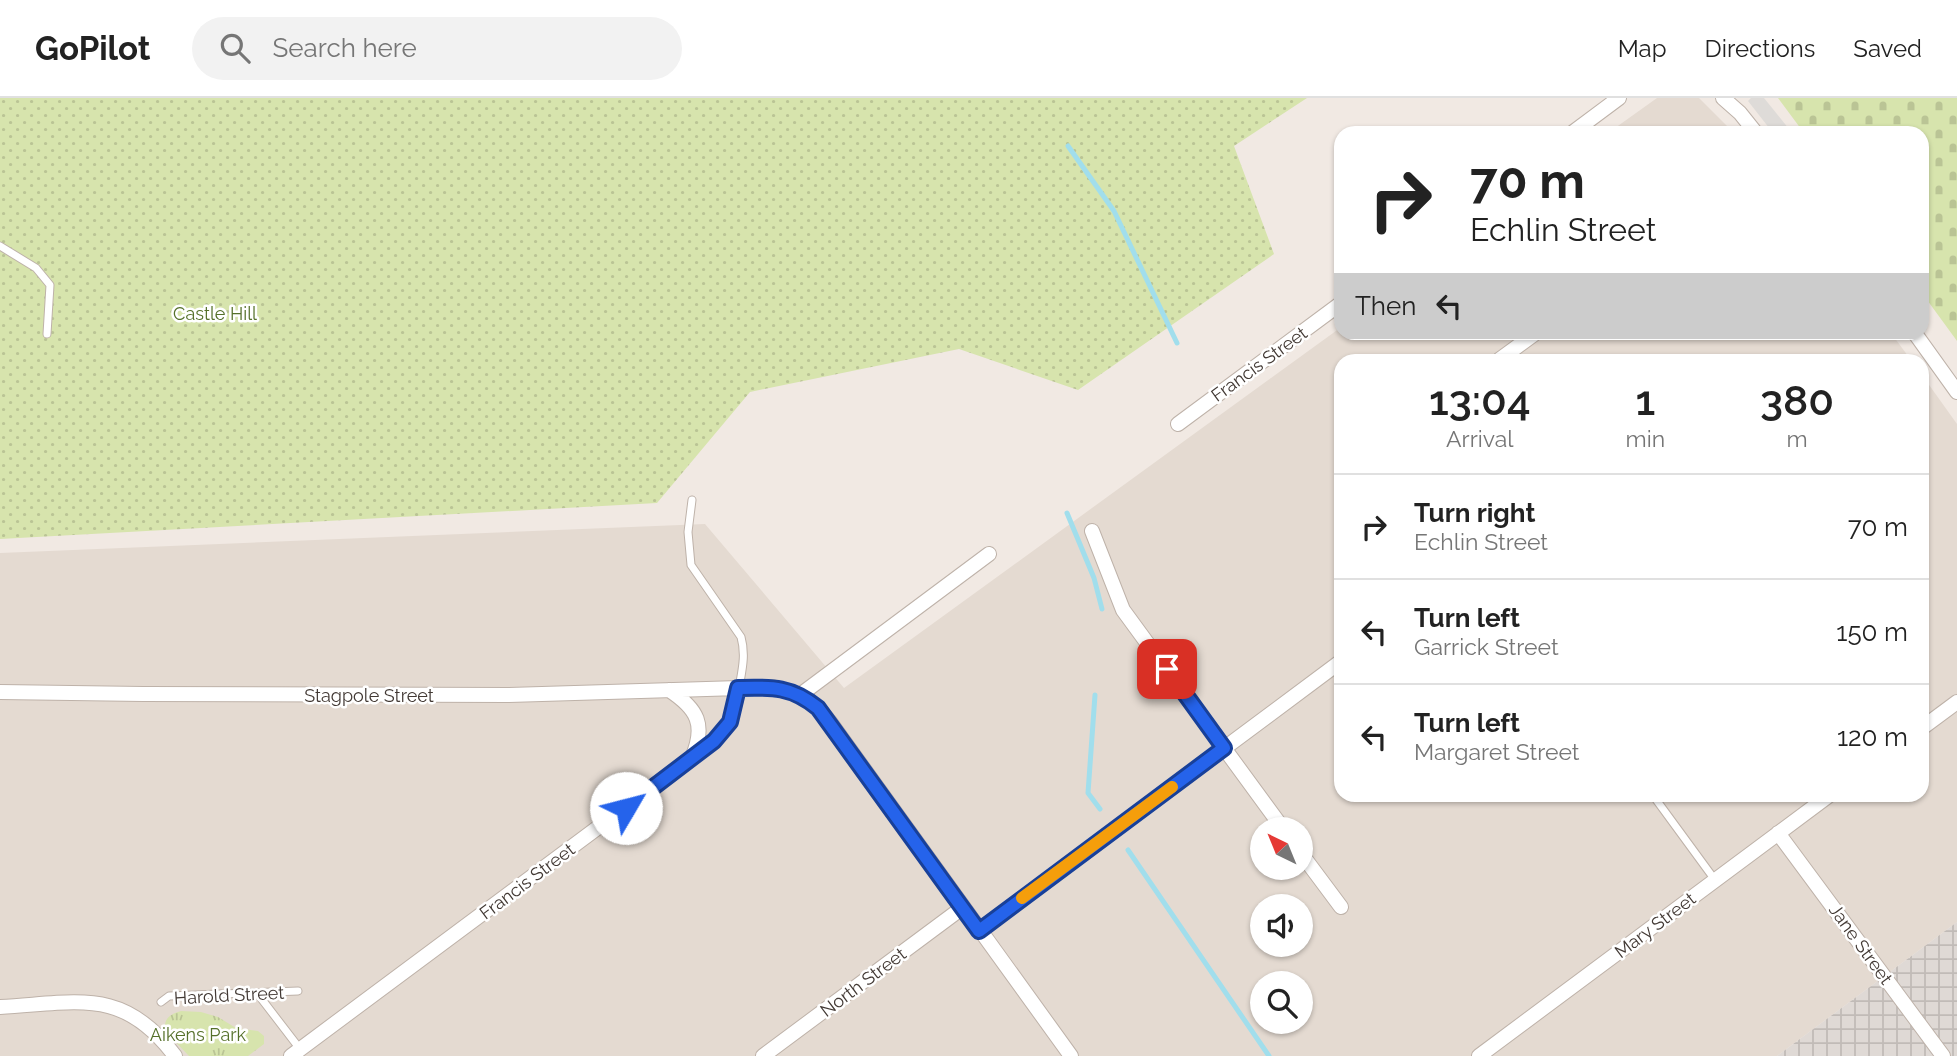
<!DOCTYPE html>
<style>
body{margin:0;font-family:Raleway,sans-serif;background:#f2f2f2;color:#222;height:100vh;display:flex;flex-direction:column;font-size:26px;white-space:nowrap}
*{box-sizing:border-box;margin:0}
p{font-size:23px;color:#767676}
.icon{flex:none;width:38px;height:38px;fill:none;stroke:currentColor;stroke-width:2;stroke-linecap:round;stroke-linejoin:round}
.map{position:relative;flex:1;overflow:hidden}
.sheet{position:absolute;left:1334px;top:256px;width:595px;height:448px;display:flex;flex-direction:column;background:#fff;border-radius:21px;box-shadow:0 2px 5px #0004}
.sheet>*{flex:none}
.banner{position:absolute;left:1334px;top:28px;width:595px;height:214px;border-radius:21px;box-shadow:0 2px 5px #0004;background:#fff;color:#222;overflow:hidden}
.needle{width:46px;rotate:317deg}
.buttons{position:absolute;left:1250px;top:719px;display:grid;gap:14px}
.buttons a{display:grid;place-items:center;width:63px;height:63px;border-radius:50%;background:#fff;box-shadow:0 2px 5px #0004;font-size:35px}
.pin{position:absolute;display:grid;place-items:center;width:60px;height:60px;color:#fff;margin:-30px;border-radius:14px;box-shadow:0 4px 10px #0006}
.me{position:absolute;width:77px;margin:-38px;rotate:53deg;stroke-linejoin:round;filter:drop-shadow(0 0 5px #0008)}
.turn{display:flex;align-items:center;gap:24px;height:147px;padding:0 21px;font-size:32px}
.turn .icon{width:91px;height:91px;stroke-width:2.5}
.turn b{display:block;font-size:49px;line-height:60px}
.then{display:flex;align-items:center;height:66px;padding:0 21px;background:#0003;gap:14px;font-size:26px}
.eta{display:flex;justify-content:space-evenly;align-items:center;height:119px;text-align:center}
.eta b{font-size:42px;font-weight:600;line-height:49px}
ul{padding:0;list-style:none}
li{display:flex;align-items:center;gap:21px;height:105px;padding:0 21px;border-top:2px solid #e0e0e0}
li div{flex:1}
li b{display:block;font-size:26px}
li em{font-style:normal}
header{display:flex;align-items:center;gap:42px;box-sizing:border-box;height:98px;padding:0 35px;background:#fff;border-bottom:2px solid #e0e0e0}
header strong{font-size:33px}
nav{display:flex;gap:38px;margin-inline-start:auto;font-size:24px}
.search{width:490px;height:63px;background:#f2f2f2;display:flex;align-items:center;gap:18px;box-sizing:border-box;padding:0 24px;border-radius:38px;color:#767676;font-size:26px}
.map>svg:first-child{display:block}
.residential{fill:#e4dad1;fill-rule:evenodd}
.industrial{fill:url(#industrial-grid)}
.grass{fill:url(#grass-dots)}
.cemetery{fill:url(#cemetery-stones)}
.park{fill:url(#park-tufts)}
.parking{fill:#dedbd8}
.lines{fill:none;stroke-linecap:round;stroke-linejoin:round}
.stream{stroke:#a1deec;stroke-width:5}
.service-casing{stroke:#beb2a9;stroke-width:9}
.minor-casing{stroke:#beb2a9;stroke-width:16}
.service{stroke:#fff;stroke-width:7}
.minor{stroke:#fff;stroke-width:14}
.route-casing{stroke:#184099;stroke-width:18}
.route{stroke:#2563eb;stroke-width:12}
.slow{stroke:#f59e0b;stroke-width:12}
.labels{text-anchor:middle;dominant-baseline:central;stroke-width:5;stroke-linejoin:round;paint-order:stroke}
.park-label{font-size:18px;fill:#55702a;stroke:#fff}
.street-label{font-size:18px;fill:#423934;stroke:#fff}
</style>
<header>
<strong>GoPilot</strong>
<div class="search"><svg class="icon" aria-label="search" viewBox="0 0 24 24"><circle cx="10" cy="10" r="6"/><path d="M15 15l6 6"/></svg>Search here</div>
<nav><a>Map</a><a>Directions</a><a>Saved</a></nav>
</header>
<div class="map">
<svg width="1957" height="958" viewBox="0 0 1957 958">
<defs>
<pattern id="industrial-grid" width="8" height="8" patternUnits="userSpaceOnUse" patternTransform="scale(1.75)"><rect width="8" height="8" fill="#dfd9d5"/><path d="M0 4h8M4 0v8" fill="none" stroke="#c1bbb7"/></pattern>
<pattern id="grass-dots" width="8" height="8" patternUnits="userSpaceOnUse" patternTransform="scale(1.75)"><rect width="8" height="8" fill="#d7e4ad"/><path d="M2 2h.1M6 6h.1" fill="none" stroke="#bac495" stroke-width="1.8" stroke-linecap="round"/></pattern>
<pattern id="cemetery-stones" width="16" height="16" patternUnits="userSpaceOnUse" patternTransform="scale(1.75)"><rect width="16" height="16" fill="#d7e4ad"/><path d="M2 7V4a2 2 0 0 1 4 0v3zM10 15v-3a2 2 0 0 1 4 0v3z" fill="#bac495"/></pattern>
<pattern id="park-tufts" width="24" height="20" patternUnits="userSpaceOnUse" patternTransform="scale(1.75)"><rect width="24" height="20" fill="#d7e4ad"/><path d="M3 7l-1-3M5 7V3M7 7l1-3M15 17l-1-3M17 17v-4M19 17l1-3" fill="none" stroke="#bac495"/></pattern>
</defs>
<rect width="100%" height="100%" fill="#f1e9e3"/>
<path class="residential" d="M1657,0H1699L1734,35H1608Z
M1340,230V234L1891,235L1911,262H1340V696H1922V277L1957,326V824L1777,958H0V455L705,426L844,590ZM1262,732H1300V770H1262ZM1262,808H1300V847H1262ZM1262,886H1300V924H1262Z"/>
<path class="industrial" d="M1957,824V958H1777Z"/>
<path class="grass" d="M0,0H1307L1234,48L1274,156L1078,292L959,251L750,294L657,405L0,441Z"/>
<path class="cemetery" d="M1778,0H1957V243L1922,195V35H1804Z"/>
<path class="park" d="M181,913L201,914L218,919L236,930L258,933L264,938V946L248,958H189L166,934C162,921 170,916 181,913Z"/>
<path class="parking" d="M1751,0H1764L1789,31L1784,35H1773L1748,3Z"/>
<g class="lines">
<path class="stream" d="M1068,48L1114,113L1177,245
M1067,415L1094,480L1102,511
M1095,597L1088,695L1100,711
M1128,752L1269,958"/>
<defs>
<path id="service" d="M0,148L36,170L50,187L47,236
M692,402L688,434L691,467L741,539C746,557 742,572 739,590
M1652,696L1715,782
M257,895L300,951
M161,904L169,898L298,893"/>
<path id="minor" d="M1723,0L1740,15L1756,35
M1572,35L1619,0
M1914,234L1957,294
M1499,262L1537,234
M1178,326L1340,206
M1092,433L1123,512L1284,732
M669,592C698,611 706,627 692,660
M0,594L143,596L509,597L772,589L800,597L818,610L830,624L1071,958
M800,597L989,456
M1922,630L1957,604
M1778,735L1943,958
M1300,754L1341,809
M979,833L1340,564
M0,909C77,905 123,888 175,958
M291,958L714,643L730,624L739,590
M763,958L962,810
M1479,958L1831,696"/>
</defs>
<use href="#service" class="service-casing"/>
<use href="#minor" class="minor-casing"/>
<use href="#service" class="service"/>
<use href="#minor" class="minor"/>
</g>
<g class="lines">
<defs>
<path id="route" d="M626,710L714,643L730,624L738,590C772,589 791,588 818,610L979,833L1224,650L1167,571"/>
</defs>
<use href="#route" class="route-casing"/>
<use href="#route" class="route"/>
<path class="slow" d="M1022,800L1172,689"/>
</g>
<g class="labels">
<g class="park-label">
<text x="215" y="215">Castle Hill</text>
<text x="198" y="936">Aikens Park</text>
</g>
<g class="street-label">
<text transform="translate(1259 266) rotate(-36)">Francis Street</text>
<text x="369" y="597">Stagpole Street</text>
<text transform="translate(527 783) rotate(-37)">Francis Street</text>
<text transform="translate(1655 827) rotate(-37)">Mary Street</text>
<text transform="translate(1861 846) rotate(54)">Jane Street</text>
<text transform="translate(863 884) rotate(-37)">North Street</text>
<text transform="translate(229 897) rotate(-3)">Harold Street</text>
</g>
</g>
</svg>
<div class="buttons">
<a><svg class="needle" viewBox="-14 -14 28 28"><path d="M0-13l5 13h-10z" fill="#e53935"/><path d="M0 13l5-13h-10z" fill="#767676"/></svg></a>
<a><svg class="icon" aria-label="sound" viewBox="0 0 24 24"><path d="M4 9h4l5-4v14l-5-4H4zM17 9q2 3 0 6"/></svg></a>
<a><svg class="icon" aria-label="search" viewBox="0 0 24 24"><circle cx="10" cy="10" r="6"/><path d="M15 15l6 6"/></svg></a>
</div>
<div class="pin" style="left:1167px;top:571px;background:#d93025"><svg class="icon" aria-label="arrive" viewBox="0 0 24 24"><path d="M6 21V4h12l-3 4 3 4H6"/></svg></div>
<svg class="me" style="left:626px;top:710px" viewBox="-20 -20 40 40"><circle r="19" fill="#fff"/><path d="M0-13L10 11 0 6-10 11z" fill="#2563eb"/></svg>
<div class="banner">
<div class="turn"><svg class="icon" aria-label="right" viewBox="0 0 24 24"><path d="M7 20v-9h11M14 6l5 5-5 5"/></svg><div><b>70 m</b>Echlin Street</div></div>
<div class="then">Then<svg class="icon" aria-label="left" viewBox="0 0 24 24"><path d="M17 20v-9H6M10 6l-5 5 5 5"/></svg></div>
</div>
<section class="sheet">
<div class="eta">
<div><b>13:04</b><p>Arrival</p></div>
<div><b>1</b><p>min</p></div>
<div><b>380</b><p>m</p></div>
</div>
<ul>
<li><svg class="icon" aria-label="right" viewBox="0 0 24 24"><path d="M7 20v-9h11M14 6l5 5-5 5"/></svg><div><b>Turn right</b><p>Echlin Street</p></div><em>70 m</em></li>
<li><svg class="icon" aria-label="left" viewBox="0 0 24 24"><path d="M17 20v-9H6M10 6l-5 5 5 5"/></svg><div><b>Turn left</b><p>Garrick Street</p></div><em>150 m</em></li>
<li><svg class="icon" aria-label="left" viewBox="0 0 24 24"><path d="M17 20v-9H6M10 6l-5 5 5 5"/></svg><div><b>Turn left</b><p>Margaret Street</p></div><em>120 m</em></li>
</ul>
</section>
</div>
